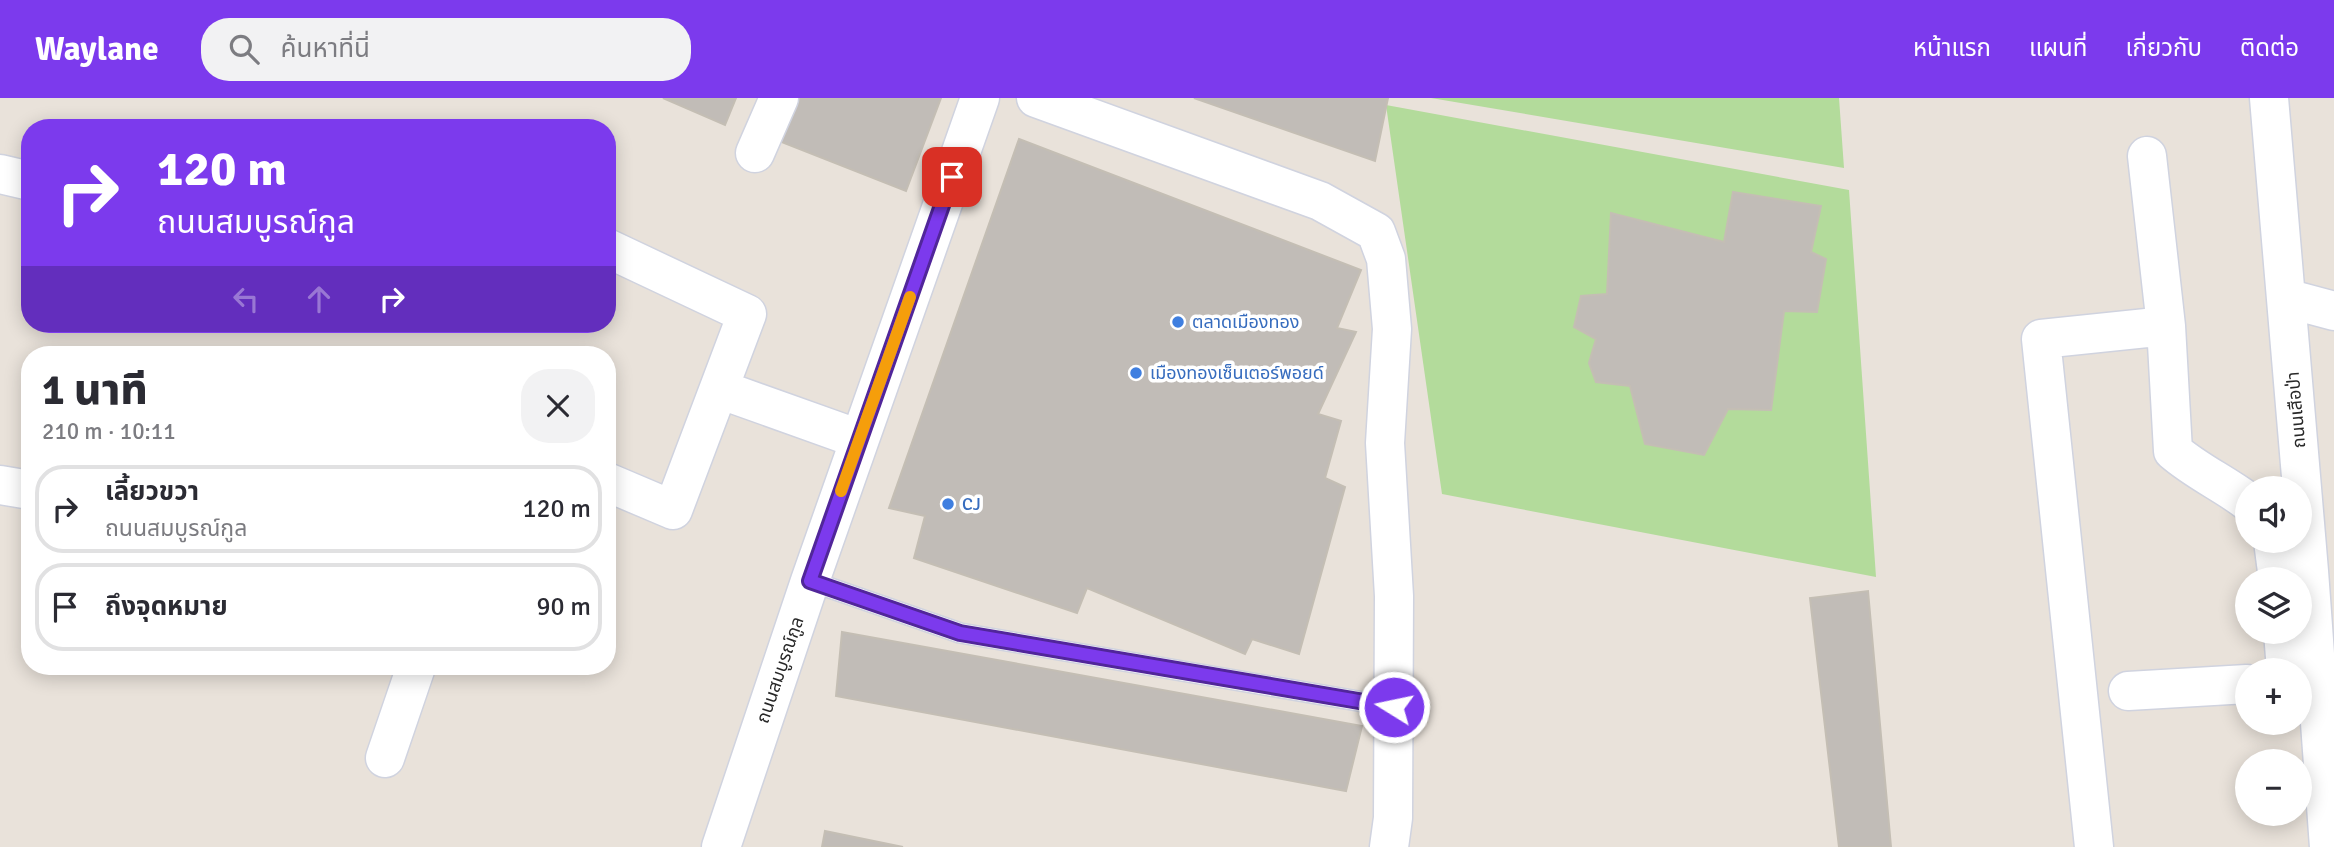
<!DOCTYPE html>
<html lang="th">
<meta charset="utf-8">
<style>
body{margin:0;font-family:Signika,"Noto Sans Thai",sans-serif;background:#f2f2f3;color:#2b2b33;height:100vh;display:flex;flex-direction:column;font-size:26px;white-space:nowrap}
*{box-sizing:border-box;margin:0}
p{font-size:23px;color:#7c7c81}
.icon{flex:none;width:38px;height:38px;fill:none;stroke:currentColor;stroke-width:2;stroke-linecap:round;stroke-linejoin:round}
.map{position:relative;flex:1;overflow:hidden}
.drawer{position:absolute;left:21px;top:248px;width:595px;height:329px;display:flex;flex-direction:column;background:#fff;border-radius:28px;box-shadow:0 4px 18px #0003}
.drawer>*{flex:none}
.guide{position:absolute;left:21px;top:21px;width:595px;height:214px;border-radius:28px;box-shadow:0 4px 18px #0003;background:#7c3aed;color:#fff;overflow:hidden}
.fabs{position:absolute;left:2235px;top:378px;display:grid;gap:14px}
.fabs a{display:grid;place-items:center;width:77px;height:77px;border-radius:50%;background:#fff;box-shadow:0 4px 18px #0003;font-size:35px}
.pin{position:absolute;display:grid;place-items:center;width:60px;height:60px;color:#fff;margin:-30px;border-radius:14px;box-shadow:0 4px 10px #0006}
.me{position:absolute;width:77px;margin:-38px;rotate:280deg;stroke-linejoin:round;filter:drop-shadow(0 0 5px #0008)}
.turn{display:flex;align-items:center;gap:24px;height:147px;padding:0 21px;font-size:32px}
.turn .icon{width:91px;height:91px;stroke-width:2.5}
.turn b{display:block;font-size:49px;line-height:60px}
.lanes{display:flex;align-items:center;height:66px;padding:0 21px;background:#0003;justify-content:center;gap:35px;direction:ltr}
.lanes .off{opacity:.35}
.round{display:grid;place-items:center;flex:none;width:74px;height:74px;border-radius:28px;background:#f2f2f3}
.summary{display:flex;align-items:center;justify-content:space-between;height:119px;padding:0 21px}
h1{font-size:42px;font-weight:800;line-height:52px}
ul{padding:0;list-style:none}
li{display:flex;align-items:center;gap:21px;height:88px;margin:0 14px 10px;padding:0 7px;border:4px solid #e1e1e2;border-radius:28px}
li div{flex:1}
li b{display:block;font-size:26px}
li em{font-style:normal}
header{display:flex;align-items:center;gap:42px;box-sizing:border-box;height:98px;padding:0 35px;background:#7c3aed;color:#fff}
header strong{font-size:33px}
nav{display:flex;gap:38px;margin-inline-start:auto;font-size:24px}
.search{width:490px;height:63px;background:#f2f2f3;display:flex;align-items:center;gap:18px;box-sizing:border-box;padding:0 24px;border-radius:28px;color:#7c7c81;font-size:26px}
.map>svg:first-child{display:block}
.green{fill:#b3db9b}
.building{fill:#c1bcb7;stroke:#c4beb4;stroke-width:2}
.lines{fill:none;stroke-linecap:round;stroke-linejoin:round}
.lane-casing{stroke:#d0d3df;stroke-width:22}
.street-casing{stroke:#d0d3df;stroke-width:41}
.secondary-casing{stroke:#d0d3df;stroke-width:41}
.lane{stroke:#fff;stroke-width:19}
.street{stroke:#fff;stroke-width:38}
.secondary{stroke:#fff;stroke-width:38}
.route-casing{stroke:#51269a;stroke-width:18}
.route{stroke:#7c3aed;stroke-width:12}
.slow{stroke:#f59e0b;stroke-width:12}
.shop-dot{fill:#3f7fe0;stroke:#fff;stroke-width:2.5}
.labels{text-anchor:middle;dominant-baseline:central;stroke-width:7;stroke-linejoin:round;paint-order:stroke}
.shop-label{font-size:18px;fill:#366cbe;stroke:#fff;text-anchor:start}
.street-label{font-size:18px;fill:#282828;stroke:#fff}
</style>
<header>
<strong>Waylane</strong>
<div class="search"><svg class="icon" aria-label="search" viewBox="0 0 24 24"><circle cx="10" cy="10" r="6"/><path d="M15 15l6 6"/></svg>ค้นหาที่นี่</div>
<nav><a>หน้าแรก</a><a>แผนที่</a><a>เกี่ยวกับ</a><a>ติดต่อ</a></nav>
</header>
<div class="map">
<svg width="2334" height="749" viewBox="0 0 2334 749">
<rect width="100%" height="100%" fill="#e9e2da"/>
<path class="green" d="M1431,0H1839L1844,70Z
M1386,7L1849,92L1876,479L1442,396Z"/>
<path class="building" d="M663,0H736L725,27Z
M798,0H941L906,93L779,43Z
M1194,0H1388L1375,63Z
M1019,41L1361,172L1337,230L1356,234L1318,316L1341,323L1325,380L1345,389L1299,556L1252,541L1245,556L1087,490L1077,515L914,460L925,418L889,410Z
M1733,94L1821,108L1811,154L1826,161L1817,214L1784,213L1771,312L1728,311L1704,357L1645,346L1630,288L1596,284L1589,265L1596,241L1574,229L1581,198L1607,196L1611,115L1724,144Z
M1868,493L1891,749H1839L1810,500Z
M842,534L1362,628L1346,693L836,598Z
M825,733L903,749H822Z"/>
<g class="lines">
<defs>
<path id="lane" d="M810,483L960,535L1393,609"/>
<path id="street" d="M1036,0L1320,103L1376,134L1386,161L1392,231L1385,345L1394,498L1393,720L1389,749
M2269,0L2309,473L2329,749
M755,55L779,0
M2147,58L2166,228L2173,353C2196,373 2223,385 2247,403
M0,76L30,83
M607,150L747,216L673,412L607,384
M2286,200L2334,213
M719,291L859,341
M0,387L30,392
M2273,443L2278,481
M2283,534L2286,572
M2128,593L2247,586
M385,660L416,569
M2094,749L2041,241L2166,228"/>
<path id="secondary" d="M721,749L810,483L980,0"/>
</defs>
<use href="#lane" class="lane-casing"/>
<use href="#street" class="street-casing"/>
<use href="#secondary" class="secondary-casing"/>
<use href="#lane" class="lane"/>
<use href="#street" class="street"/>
<use href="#secondary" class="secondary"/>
</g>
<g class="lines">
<defs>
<path id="route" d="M952,79L810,483L960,535L1394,609"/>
</defs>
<use href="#route" class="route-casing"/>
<use href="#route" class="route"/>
<path class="slow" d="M841,393L910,199"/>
</g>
<g class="shop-dot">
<circle cx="1178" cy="224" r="7"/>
<circle cx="1136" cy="275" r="7"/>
<circle cx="948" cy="406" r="7"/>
</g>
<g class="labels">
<g class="shop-label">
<text x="1192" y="224">ตลาดเมืองทอง</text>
<text x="1150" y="275">เมืองทองเซ็นเตอร์พอยด์</text>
<text x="962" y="406">CJ</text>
</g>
<g class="street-label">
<text transform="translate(2296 312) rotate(-95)">ถนนเสือป่า</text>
<text transform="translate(780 572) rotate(-71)">ถนนสมบูรณ์กูล</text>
</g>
</g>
</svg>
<div class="fabs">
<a><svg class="icon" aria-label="sound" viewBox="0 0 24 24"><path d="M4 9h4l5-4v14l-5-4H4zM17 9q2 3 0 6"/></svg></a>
<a><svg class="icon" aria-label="layers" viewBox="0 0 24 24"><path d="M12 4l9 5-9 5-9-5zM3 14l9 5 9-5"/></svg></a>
<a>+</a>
<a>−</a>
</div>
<div class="pin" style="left:952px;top:79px;background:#d93025"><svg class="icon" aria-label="arrive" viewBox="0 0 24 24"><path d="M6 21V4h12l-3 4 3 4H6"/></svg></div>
<svg class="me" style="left:1394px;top:609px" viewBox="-20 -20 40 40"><circle r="17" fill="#7c3aed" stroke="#fff" stroke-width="3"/><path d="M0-11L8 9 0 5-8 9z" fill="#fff"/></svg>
<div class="guide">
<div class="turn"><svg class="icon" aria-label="right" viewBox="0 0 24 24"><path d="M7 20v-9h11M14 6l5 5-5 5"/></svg><div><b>120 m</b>ถนนสมบูรณ์กูล</div></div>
<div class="lanes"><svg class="icon off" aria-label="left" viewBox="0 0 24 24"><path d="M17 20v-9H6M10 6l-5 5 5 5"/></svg><svg class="icon off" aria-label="ahead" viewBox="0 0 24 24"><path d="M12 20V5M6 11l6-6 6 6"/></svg><svg class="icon" aria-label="right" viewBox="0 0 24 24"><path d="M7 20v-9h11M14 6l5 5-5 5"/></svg></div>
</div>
<section class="drawer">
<div class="summary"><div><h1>1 นาที</h1><p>210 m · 10:11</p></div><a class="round"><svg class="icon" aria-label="close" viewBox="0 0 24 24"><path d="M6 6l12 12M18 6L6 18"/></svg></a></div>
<ul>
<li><svg class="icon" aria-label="right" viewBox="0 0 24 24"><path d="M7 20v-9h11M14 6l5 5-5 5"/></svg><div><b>เลี้ยวขวา</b><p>ถนนสมบูรณ์กูล</p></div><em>120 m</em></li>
<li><svg class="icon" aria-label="arrive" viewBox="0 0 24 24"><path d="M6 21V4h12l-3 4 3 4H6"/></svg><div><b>ถึงจุดหมาย</b></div><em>90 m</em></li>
</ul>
</section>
</div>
